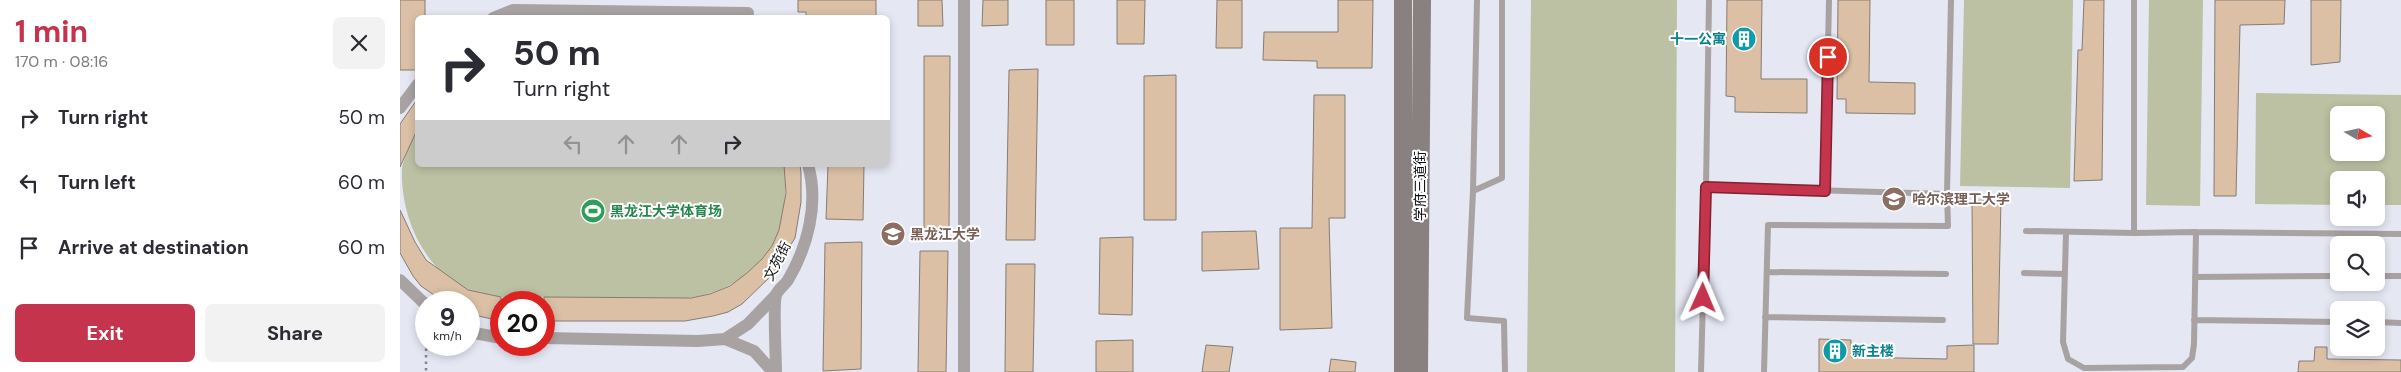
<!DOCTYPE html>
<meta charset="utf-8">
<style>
body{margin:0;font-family:"DM Sans","Noto Sans SC",sans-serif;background:#f2f2f3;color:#2b2b33;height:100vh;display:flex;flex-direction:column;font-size:19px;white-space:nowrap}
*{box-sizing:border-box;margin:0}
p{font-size:16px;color:#7c7c81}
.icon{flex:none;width:28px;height:28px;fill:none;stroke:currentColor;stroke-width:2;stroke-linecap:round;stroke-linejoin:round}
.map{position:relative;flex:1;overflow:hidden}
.side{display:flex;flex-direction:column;background:#fff;width:400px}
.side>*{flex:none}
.top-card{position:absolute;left:15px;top:15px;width:475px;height:152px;border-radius:8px;box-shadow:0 2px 8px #0003;background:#fff;color:#2b2b33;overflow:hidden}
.needle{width:32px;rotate:99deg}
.fabs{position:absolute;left:1930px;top:106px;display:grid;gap:10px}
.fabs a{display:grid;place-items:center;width:55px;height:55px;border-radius:8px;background:#fff;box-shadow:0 2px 8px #0003;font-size:25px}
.speed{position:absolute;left:15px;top:291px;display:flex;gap:10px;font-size:25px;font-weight:700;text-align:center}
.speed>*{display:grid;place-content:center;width:65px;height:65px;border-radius:50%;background:#fff;box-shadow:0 2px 8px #0003;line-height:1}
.speed small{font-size:12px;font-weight:400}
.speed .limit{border:8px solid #d22;background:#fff;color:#111}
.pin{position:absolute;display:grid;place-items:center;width:42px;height:42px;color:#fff;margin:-21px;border:2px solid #fff;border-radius:50%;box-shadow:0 1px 5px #0007}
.me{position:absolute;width:55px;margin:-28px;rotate:1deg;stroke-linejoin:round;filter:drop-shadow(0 0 4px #0008)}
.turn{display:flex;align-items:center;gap:18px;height:105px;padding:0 15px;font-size:22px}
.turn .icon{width:65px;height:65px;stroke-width:2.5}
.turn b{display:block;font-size:35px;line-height:42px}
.lanes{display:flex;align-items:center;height:48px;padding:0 15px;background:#0003;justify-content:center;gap:25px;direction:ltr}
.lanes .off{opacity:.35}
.round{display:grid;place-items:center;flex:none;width:52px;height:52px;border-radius:8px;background:#f2f2f3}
.head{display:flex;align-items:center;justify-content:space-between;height:85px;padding:0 15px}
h1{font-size:30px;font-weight:700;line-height:38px;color:#c4344c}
.button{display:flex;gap:10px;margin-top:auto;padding:10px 15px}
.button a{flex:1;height:58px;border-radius:8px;background:#c4344c;color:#fff;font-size:20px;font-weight:700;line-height:58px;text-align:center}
.button a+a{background:#f2f2f3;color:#2b2b33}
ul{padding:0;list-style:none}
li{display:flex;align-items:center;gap:15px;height:65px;padding:0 15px}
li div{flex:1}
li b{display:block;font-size:19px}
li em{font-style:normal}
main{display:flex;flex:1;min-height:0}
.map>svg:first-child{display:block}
.green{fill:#bcc1a3;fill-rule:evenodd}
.building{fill:#dbc0a6;stroke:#857c74}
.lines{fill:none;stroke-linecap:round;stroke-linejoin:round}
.path{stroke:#84858d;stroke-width:2.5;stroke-dasharray:2.5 4;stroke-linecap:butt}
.service{stroke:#a8a2a2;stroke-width:6}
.minor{stroke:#a8a2a2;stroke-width:12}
.secondary{stroke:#898080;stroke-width:18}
.route-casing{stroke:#7f2231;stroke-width:12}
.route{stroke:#c4344c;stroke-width:9}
.labels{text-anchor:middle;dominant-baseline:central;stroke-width:4;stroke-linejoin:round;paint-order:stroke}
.culture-label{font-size:14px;font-weight:bold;fill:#0d838f;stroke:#fff;text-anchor:end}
.street-label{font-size:14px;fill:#0e0e12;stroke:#fff}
.education-label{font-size:14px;font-weight:bold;fill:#785e54;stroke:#fff;text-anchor:start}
.leisure-label{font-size:14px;font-weight:bold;fill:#27864d;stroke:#fff;text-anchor:start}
</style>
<main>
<section class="side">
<div class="head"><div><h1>1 min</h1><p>170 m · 08:16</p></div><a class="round"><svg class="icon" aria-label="close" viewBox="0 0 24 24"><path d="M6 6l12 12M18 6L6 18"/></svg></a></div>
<ul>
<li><svg class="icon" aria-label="right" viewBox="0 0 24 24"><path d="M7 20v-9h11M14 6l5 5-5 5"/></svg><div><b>Turn right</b></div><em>50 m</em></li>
<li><svg class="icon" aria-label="left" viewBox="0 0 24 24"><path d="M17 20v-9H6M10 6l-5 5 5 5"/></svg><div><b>Turn left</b></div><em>60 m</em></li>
<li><svg class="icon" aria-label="arrive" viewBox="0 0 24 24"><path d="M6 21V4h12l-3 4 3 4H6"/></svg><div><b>Arrive at destination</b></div><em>60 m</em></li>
</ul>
<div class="button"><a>Exit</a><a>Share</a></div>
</section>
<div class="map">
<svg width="2001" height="372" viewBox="0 0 2001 372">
<rect width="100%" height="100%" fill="#e5e7f3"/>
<path class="green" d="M1131,0H1277L1275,372H1127Z
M1564,0H1673L1670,188L1560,186Z
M1749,0H1803L1800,206L1746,205Z
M1856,93L2001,95V205H1976V180H1939V205L1855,204ZM1939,115H1976V152H1939Z
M17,128L18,165H384C386,187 386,208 379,230C366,273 319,297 277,299L102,297C91,295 79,294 68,290C24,270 0,217 2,168C5,154 11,141 17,128Z"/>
<path class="building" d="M0,0H25V18H18V70H0Z
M398,0H476V18H406V12H398Z
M518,0H542L543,26H518Z
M583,0H608V25L582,26Z
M646,0H674V45H646Z
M717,0H745L744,44H717Z
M817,0H842V48H816Z
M938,0H973L972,68H917V61L863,60L864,32H938Z
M1327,0H1362L1361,79H1407V113L1335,112V97L1326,96Z
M1438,0H1470L1469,82L1515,83V114L1446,113V99H1437Z
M1684,0H1704L1702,180L1674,181L1678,50H1682Z
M1815,0H1885L1884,24L1840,25L1836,196H1814Z
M1911,0H1941L1940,62L1911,65Z
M524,56H550L549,231H524Z
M638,69L635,240H606L609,70Z
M776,75V220H744V76Z
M914,95H945V218H929L932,328L880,330V228H912Z
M18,98V128L0,167V124Z
M384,165H400L401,173V202L395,238L372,275L342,304L328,312L313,316L285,321H144V297L291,298L310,294L330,286L347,273L362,259L372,246L379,230L386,193Z
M428,165H464L463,220L426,219Z
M1601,198L1598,344H1573L1572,201Z
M0,210L15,242L26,260L68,290L101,297V321L69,314V302H44L21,286L13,276L0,253Z
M856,231L859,269L802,271V232Z
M733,237L732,315L699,314L700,238Z
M462,242L461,369L423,371L425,243Z
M520,251H548L546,372H518Z
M606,264H635L633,372H605Z
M1419,339L1451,340V357L1547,359V346L1574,345V372H1419Z
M733,340V372H696V341Z
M806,345L833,347L829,372H802Z
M1915,347H1927V359L2001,360V372H1898L1899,361H1914Z
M931,359L956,362L955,372H929Z"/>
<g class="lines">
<path class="path" d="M26,316V372"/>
<path class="service" d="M1102,0V178L1073,191L1067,318L1104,321L1105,372
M1306,187L1309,0
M1073,191L1077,0
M1425,191L1429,0
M1626,231L1734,233
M1796,232L2001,234
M1666,233L1663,342L1668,359L1684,368L1783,367L1792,358L1794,344L1796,232L1734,233V0
M1367,272L1546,274
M1624,273L1665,274
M1976,276H2001
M1795,277L1939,276
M1365,317L1543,320
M1794,320L1939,322
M1976,322L2001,323
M1301,372L1306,187L1547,194L1551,0
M1364,372L1368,225L1548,226L1547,194"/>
<path class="minor" d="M93,18L113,10L348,13
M0,108L18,84
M0,280L26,305
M69,332L101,338
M144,338L298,341L325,339L348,324L376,295
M325,339L354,351L373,372
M376,372C376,358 373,304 376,295C378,289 385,285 388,280C408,246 419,203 408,165
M564,372V0"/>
<path class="secondary" d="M1003,372V0
M1019,372L1022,0"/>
</g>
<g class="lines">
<defs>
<path id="route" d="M1303,298L1306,187L1425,191L1428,57"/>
</defs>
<use href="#route" class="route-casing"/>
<use href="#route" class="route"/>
</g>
<defs>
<symbol id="building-disc" viewBox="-11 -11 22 22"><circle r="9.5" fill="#0f9aa8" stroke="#fff"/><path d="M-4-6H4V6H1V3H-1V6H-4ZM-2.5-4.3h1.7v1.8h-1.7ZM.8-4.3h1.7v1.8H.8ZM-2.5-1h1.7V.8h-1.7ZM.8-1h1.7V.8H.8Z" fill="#fff"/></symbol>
<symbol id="university-disc" viewBox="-11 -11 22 22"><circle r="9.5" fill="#8d6e63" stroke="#fff"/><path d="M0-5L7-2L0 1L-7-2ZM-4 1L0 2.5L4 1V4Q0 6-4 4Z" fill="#fff"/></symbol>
<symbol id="stadium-disc" viewBox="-11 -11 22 22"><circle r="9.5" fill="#2e9e5b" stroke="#fff"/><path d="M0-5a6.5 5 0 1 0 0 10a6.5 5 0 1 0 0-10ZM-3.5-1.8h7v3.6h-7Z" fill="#fff"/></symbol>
</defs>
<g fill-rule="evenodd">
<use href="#building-disc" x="1330" y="25" width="28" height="28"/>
<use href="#university-disc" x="1480" y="185" width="28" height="28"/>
<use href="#stadium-disc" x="179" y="197" width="28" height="28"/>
<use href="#university-disc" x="479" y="220" width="28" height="28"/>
<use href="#building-disc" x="1421" y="337" width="28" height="28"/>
</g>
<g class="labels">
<g class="culture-label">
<text x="1326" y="39">十一公寓</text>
<text x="1452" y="351" text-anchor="start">新主楼</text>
</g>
<g class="street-label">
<text transform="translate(1020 186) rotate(-90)">学府三道街</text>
<text transform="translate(377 261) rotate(-63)">文苑街</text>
</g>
<g class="education-label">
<text x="1512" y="199">哈尔滨理工大学</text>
<text x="510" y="234">黑龙江大学</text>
</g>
<g class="leisure-label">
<text x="210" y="211">黑龙江大学体育场</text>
</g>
</g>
</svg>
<div class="fabs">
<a><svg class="needle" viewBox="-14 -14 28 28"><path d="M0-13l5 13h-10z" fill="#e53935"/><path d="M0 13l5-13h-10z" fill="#7c7c81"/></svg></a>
<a><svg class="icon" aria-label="sound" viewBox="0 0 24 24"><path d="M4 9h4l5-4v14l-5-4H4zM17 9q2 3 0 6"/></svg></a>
<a><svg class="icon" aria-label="search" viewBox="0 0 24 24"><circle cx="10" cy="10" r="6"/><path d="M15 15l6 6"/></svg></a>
<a><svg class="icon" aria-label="layers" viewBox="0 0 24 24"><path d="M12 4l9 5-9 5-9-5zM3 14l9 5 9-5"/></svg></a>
</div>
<div class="speed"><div>9<small>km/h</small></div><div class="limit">20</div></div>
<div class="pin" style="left:1428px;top:57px;background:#d93025"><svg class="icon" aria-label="arrive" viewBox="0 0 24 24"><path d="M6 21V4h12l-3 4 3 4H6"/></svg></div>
<svg class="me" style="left:1303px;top:298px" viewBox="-20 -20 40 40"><path d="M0-17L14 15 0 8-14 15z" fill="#c4344c" stroke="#fff" stroke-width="4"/></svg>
<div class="top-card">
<div class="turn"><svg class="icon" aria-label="right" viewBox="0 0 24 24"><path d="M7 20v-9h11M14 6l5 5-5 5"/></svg><div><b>50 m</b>Turn right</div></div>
<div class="lanes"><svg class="icon off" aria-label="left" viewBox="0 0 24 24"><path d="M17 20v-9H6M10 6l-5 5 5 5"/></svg><svg class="icon off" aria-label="ahead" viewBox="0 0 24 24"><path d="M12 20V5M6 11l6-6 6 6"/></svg><svg class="icon off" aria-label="ahead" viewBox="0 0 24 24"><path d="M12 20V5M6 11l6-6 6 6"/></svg><svg class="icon" aria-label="right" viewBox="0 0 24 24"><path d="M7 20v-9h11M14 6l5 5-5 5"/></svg></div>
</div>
</div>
</main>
